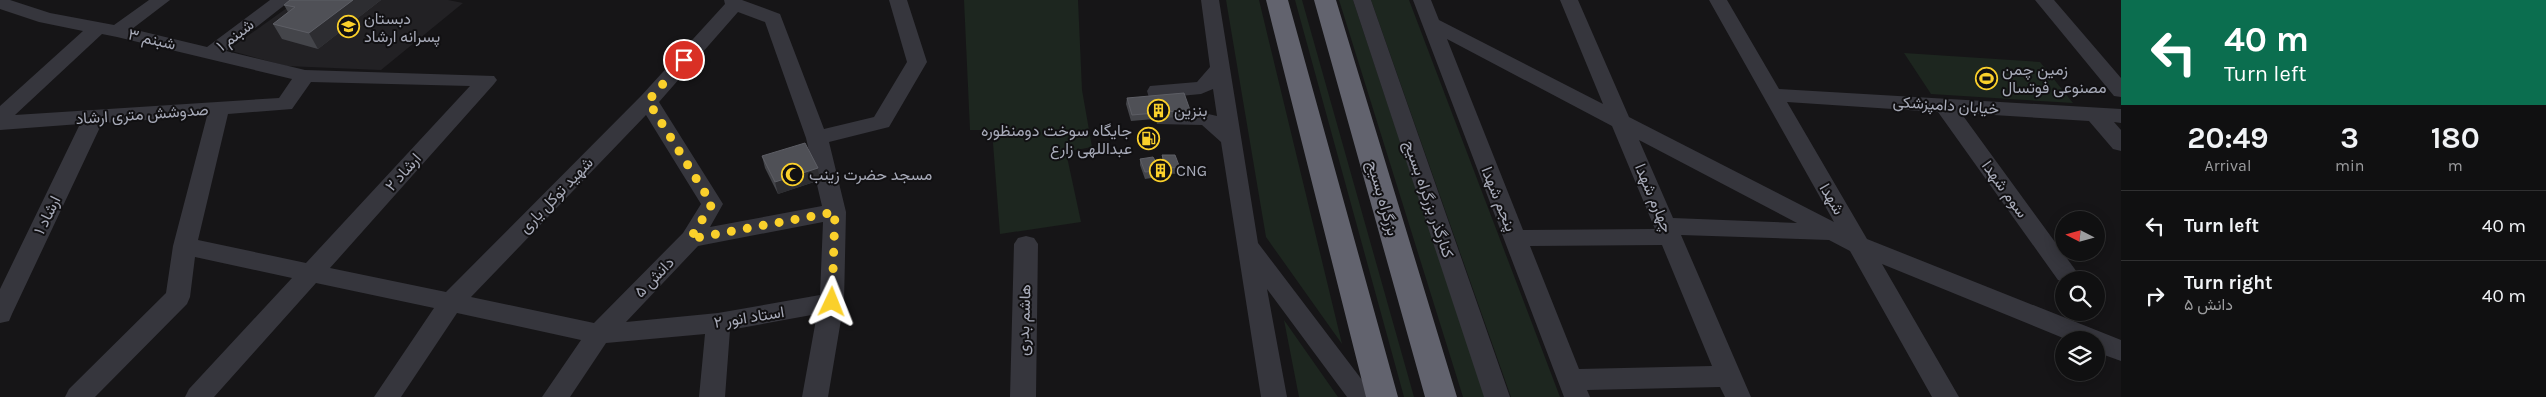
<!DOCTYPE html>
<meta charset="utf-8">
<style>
body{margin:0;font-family:Karla,Vazirmatn,sans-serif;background:#19191a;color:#f1f3f6;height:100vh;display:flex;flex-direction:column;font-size:19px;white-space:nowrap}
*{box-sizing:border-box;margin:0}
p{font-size:16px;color:#9c9d9f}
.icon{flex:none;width:28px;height:28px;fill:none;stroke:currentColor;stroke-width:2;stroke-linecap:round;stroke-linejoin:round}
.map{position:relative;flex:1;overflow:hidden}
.sheet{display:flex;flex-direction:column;background:#101011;width:425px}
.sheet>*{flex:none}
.guide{background:#0b6e4f;color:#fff;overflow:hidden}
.needle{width:32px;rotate:276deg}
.buttons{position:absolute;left:2055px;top:211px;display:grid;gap:10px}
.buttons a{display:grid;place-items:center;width:50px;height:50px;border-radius:50%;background:#101011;box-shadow:0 2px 12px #0003,0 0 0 1px #303031;font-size:25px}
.pin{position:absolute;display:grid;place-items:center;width:42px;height:42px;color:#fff;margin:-21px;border:2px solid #fff;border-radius:50%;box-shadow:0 1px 5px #0007}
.me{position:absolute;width:55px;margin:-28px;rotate:2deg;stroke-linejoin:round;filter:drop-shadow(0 0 4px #0008)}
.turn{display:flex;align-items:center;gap:18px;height:105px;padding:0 20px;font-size:22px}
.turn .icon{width:65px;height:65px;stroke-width:2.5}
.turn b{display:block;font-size:35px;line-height:42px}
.eta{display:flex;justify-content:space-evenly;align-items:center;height:85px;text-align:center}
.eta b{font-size:30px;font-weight:700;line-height:35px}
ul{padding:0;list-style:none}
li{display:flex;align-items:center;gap:15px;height:70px;padding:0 20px;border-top:1px solid #303031}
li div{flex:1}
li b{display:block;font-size:19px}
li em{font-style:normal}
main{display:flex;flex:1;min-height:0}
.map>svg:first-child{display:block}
.built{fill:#222124}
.green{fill:#1d261f}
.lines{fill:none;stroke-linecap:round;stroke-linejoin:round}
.minor{fill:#36363d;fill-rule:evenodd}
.highway{fill:#62636e;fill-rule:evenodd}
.wall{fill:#44454a}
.shaded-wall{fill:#2d2d31}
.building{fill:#4f5056;stroke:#5d5e65}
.route{stroke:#fad02b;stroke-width:9;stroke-dasharray:0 16.2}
.labels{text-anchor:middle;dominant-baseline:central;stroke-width:4;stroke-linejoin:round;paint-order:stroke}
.poi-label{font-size:16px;fill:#a7aab8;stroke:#111012;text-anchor:start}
.street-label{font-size:16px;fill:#a7aab8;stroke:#111012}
</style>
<main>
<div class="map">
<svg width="2121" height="397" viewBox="0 0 2121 397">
<rect width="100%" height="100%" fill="#161517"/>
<path class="built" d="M298,0H448L463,3L381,70L286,66L228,50Z"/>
<path class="green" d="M964,0H1078L1082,90L1092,147L1066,152L1081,222L1000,234L992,130H970Z
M1226,0H1259L1342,344L1266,237Z
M1295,0H1302L1414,397H1404Z
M1339,0H1353L1485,397H1463Z
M1371,0H1409L1560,397H1511Z
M1904,53L2040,62L2073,103L1931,94Z
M1284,320L1338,397H1299Z"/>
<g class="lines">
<path class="minor" d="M0,0H10L50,13L114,25L149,0H170L132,29L207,47L270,0H291L226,51L305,70L494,76L497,80L494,84L330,268L446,292L641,96L725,4L724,0H742L780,14L824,129L874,117L907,62L889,0H907L927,62L889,127L829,142L846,212L844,302L828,397H802L817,314L730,330L725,397H699L705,334L606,343L570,397H542L581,340L457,313L401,397H374L434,308L316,283L214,397H185L189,389L292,278L195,257L190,297L187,304L95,397H65L69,389L166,293L173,246L207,116L102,123L12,314L9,321L0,323V289L80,124L0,130V106L83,31L39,22L0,9ZM738,12L765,22L806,138L822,206L710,227L723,204L659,102ZM102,34L117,37L292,79L279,98L15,115ZM311,82L470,86L306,263L198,240L228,114L292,109ZM646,115L701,204L683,233L594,323L471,297ZM823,222L820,295L718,313L626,322L698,246Z
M1201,0H1219L1258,243L1375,397H1347L1267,289L1287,397H1261L1221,142L1202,125L1157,124L1147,91L1150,86L1197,82L1210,67ZM1213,89L1217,116L1195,111L1173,112L1169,97L1201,94Z
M1353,0H1371L1510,397H1484Z
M1413,0H1431L1439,20L1603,104L1560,0H1578L1629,117L1834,222L1709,0H1727L1779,89L2121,109V123L2114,122L2121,130V151L2113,149L2089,121L1961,113L2074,268L2078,274L2075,280H2064V282L2058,280L1938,112L1787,102L1867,239L2121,340V361L2096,352V340H2068L1882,264L1959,397H1932L1850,251L1829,240L1681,235L1751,397H1725L1720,387L1587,390L1590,397H1564ZM1447,39L1612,126L1655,229L1523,230ZM1639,140L1797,223L1673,218ZM1662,245L1712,366L1579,369L1530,246Z
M2035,0H2054L2121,78V97L2114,96Z
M1026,236L1034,238L1038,244L1036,397H1010L1014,244L1018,238Z"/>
<path class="highway" d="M1266,0H1288L1398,397H1366Z
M1314,0H1336L1457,397H1425Z"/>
</g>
<path class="wall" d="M290,0H381L318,49L282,39L273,24L288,12L284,5Z
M1127,98L1190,110L1189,116L1131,121L1126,104Z
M1162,155L1180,168L1179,174L1158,173V177L1145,179L1140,165V159L1156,162L1162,161Z
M762,156L818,168L820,180L778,194L765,168Z"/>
<path class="shaded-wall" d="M353,0H381L318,49L309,33Z
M818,168L820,180L778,194L775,182Z"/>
<path class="building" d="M290,0H353L309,33L273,24L295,7L284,5Z
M1184,93L1190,110L1132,115L1127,98Z
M805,143L818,168L775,182L762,156Z
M1162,155H1175L1180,168L1157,167L1158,171L1145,172L1140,159L1153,157L1156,162L1164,161Z"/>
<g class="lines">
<path class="route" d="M684,60L648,101L712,204L690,239L835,212L832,302"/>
</g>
<defs>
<symbol id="school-ring" viewBox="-11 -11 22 22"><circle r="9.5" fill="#111012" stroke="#fad02b" stroke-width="1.5"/><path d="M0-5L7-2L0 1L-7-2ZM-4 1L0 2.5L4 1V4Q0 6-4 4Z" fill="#fad02b"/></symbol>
<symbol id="stadium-ring" viewBox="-11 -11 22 22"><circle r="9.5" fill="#111012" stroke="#fad02b" stroke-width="1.5"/><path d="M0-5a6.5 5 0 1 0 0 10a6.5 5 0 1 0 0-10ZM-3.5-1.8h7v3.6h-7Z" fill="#fad02b"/></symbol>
<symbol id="building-ring" viewBox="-11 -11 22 22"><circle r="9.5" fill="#111012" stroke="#fad02b" stroke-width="1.5"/><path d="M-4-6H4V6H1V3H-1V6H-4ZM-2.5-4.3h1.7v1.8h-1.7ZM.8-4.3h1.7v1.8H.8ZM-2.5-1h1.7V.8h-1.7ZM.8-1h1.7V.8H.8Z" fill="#fad02b"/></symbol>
<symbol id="fuel-ring" viewBox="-11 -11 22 22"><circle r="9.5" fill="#111012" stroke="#fad02b" stroke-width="1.5"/><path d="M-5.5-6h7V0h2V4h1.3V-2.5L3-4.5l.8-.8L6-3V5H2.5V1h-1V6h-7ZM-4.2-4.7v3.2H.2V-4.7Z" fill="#fad02b"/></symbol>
<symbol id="mosque-ring" viewBox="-11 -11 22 22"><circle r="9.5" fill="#111012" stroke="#fad02b" stroke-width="1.5"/><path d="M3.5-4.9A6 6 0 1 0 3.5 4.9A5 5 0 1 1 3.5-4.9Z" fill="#fad02b"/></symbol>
</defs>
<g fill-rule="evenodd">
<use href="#school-ring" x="336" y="14" width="25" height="25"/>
<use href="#stadium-ring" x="1974" y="66" width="25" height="25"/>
<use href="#building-ring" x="1146" y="98" width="25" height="25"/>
<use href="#fuel-ring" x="1136" y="126" width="25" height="25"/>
<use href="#building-ring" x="1148" y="158" width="25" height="25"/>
<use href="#mosque-ring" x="780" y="162" width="25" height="25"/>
</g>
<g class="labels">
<g class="poi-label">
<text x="364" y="18">دبستان<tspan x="364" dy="18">پسرانه ارشاد</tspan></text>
<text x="2002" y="69">زمین چمن<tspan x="2002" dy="18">مصنوعی فوتسال</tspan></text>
<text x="1174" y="110">بنزین</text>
<text x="1132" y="130" text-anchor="end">جایگاه سوخت دومنظوره<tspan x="1132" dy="18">عبداللهی زارع</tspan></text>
<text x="1176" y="170">CNG</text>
<text x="809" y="174">مسجد حضرت زینب</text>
</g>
<g class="street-label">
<text transform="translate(235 35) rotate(-37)">شبنم ۱</text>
<text transform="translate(152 39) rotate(13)">شبنم ۳</text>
<text transform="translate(1946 105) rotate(4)">خیابان دامپزشکی</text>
<text transform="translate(142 114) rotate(-4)">صدوشش متری ارشاد</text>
<text transform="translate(403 172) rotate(-48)">ارشاد ۲</text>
<text transform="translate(2005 189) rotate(54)">سوم شهدا</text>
<text transform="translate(556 195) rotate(-46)">شهید توکل یاری</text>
<text transform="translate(1383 198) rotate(74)">بزرگراه بسیج</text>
<text transform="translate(1654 198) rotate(67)">چهارم شهدا</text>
<text transform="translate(1429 199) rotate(71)">کنارگذر بزرگراه بسیج</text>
<text transform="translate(1499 199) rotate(68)">پنجم شهدا</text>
<text transform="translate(1832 199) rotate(60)">شهدا</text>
<text transform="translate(47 215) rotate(-64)">ارشاد ۱</text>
<text transform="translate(654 277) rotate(-46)">دانش ۵</text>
<text transform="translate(749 317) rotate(-9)">استاد انور ۲</text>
<text transform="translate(1024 320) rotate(-88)">هاشم بدری</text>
</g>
</g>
</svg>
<div class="buttons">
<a><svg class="needle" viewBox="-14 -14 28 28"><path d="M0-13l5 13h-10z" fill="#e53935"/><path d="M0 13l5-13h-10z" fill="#9c9d9f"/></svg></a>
<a><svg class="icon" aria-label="search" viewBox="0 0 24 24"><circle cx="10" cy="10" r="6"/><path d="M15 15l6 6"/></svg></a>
<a><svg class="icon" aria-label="layers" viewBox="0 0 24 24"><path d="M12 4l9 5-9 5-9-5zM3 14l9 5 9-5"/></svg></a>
</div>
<div class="pin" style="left:684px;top:60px;background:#d93025"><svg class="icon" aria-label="arrive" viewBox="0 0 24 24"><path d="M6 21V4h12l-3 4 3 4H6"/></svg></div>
<svg class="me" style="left:832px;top:302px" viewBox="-20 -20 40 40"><path d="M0-17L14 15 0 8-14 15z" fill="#fad02b" stroke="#fff" stroke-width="4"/></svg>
</div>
<section class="sheet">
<div class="guide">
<div class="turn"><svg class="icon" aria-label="left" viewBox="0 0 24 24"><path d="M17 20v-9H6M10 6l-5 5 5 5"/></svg><div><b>40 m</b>Turn left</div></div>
</div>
<div class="eta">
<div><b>20:49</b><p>Arrival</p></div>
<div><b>3</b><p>min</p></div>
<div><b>180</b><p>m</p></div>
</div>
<ul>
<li><svg class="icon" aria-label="left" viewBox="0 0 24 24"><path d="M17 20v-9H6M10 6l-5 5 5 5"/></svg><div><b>Turn left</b></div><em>40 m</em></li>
<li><svg class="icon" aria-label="right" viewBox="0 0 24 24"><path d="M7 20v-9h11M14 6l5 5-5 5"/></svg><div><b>Turn right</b><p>دانش ۵</p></div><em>40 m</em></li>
</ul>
</section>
</main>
